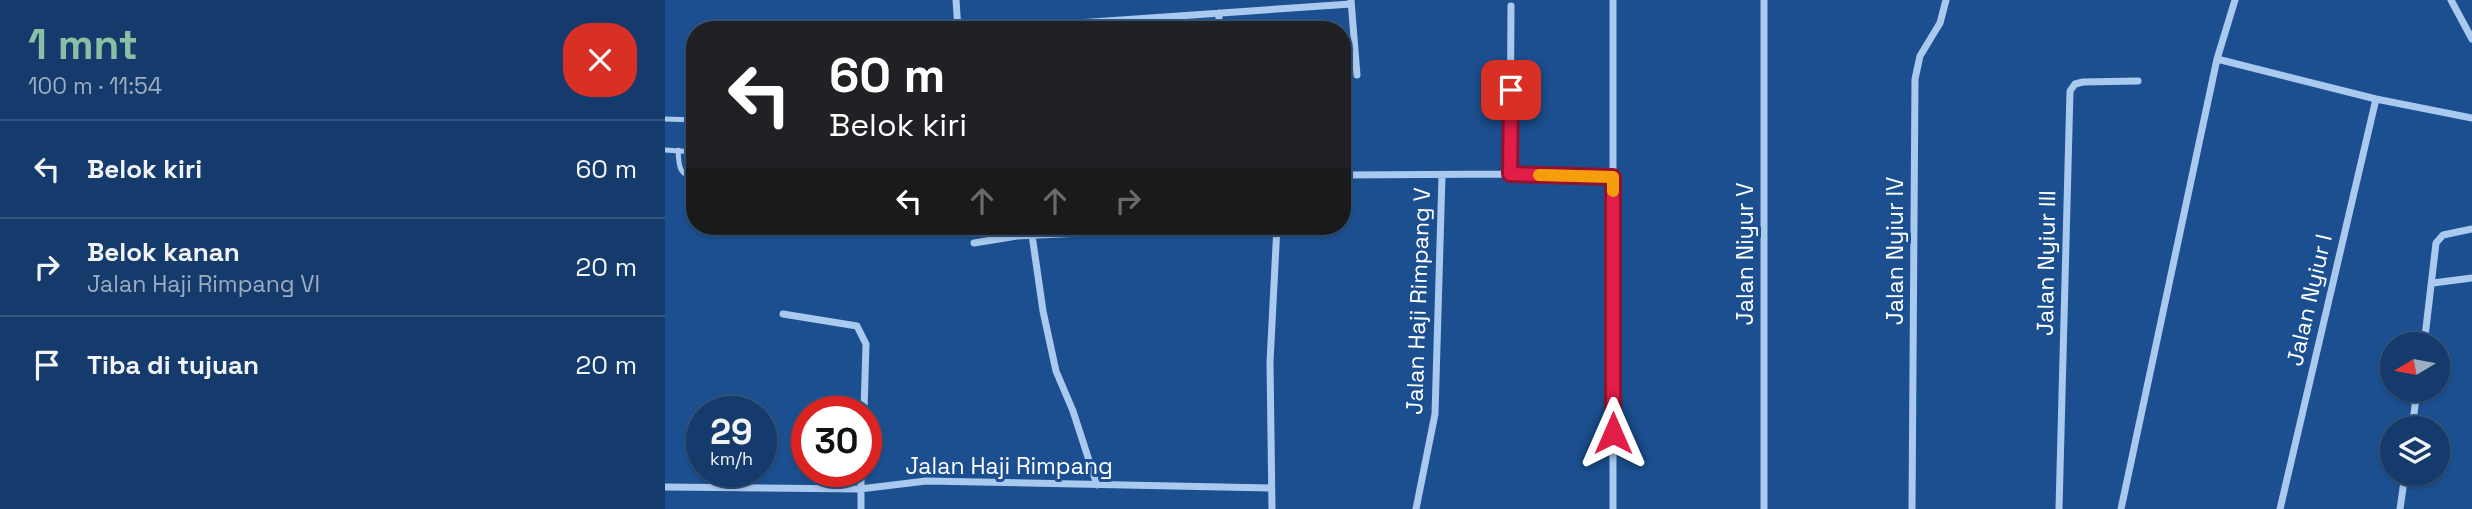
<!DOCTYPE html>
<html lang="id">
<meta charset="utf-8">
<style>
body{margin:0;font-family:"Space Grotesk",sans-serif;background:#214673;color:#f1f3f6;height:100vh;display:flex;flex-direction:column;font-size:26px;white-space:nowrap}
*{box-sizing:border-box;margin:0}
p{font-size:23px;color:#9dadc1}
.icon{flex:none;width:38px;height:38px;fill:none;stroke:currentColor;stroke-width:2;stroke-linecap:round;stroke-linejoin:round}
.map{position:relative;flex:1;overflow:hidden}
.side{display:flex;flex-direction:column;background:#143b6b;width:665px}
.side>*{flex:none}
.hud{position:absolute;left:21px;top:21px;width:665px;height:214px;border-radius:28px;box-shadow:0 2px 5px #0004,0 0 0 2px #33557e;background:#202124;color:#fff;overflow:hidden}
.needle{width:46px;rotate:260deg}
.fabs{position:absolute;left:1715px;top:332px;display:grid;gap:14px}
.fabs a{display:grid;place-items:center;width:70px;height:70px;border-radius:50%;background:#143b6b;box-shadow:0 2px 5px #0004,0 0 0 2px #33557e;font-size:35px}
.speed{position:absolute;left:21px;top:396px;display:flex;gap:14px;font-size:35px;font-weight:700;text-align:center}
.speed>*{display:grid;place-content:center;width:91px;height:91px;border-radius:50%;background:#143b6b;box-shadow:0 2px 5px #0004,0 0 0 2px #33557e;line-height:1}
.speed small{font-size:18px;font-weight:400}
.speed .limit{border:10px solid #d22;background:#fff;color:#111}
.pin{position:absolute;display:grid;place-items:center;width:60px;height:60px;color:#fff;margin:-30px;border-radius:14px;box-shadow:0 4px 10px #0006}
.me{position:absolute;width:77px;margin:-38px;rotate:0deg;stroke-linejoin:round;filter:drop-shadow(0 0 5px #0008)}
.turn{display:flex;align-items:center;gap:24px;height:147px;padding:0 28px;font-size:32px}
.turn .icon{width:91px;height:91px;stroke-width:2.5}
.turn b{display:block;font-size:49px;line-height:60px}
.lanes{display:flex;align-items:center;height:66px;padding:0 28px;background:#0003;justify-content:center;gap:35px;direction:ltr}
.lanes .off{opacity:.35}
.round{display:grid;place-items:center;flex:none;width:74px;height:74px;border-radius:28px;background:#214673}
.headline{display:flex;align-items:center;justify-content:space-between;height:119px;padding:0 28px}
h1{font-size:42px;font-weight:700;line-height:52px;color:#8abfa5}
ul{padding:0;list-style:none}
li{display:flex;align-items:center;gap:21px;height:98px;padding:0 28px;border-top:2px solid #33557e}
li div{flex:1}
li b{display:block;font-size:26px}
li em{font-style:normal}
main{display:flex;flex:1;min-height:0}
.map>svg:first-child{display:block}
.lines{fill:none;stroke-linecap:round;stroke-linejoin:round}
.lane{stroke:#a9c9ee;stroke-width:5}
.street{stroke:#a9c9ee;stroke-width:7}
.route-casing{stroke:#92132f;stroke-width:18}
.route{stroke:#e11d48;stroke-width:12}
.slow{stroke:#f59e0b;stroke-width:12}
.labels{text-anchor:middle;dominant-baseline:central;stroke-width:6;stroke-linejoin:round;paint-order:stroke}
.street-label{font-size:23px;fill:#fff;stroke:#1b4f8f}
</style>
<main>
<section class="side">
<div class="headline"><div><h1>1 mnt</h1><p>100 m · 11:54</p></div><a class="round" style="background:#d93025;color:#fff"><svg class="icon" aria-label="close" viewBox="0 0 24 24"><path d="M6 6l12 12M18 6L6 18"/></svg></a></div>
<ul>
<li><svg class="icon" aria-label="left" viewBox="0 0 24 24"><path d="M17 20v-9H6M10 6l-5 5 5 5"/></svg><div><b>Belok kiri</b></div><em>60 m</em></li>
<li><svg class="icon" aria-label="right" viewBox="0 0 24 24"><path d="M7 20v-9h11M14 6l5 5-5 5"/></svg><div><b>Belok kanan</b><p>Jalan Haji Rimpang VI</p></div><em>20 m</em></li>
<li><svg class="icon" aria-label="arrive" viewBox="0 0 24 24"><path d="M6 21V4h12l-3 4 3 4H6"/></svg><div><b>Tiba di tujuan</b></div><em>20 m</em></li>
</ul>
</section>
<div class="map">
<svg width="1807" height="509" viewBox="0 0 1807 509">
<rect width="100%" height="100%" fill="#1b4f8f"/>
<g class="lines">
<path class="lane" d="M0,119L30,120
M0,150L30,152
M13,150C14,165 13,175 30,178"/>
<path class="street" d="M291,0L293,30
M686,0L692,75
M1786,0L1807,39
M554,13V30
M311,30L686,4
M1552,59L1711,99L1807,118
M845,174L846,6
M677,175L845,174L948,177
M367,235L378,311L391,371L408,411L432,485
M309,243L352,236L577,226
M1768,283L1807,278
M118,314L192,326L201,344L199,411
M1759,345L1771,243L1778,235L1807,229
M1747,429L1752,390
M0,487L195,489L261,481L605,488
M196,509V471
M607,509L605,362L612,226
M751,509L770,414L777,176
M948,509V0
M1099,509V0
M1247,509L1250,79L1255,56L1275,23L1281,0
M1394,509L1405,91L1410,84L1418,82L1473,81
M1456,509L1552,59L1570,0
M1615,509L1711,99
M1735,509L1740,474"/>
</g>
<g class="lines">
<defs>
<path id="route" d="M846,90L845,174L948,177V433"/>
</defs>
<use href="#route" class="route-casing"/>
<use href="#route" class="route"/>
<path class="slow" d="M874,175L948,177V191"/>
</g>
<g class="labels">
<g class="street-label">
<text transform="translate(1230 251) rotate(-90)">Jalan Nyiur IV</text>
<text transform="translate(1080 254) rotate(-90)">Jalan Niyur V</text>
<text transform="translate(1381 263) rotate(-89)">Jalan Nyiur III</text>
<text transform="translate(1644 300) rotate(-77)">Jalan Nyiur I</text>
<text transform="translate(753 301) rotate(-88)">Jalan Haji Rimpang V</text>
<text x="344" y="466">Jalan Haji Rimpang</text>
</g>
</g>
</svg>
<div class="fabs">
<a><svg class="needle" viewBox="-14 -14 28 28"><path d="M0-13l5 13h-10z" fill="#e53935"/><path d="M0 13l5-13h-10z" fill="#9dadc1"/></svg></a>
<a><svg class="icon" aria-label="layers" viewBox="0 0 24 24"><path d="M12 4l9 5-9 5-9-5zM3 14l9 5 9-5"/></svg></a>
</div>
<div class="speed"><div>29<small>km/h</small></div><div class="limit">30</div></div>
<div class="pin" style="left:846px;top:90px;background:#d93025"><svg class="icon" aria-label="arrive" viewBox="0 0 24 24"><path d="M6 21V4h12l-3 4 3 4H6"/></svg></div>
<svg class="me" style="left:948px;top:433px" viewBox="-20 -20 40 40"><path d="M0-17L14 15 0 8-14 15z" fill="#e11d48" stroke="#fff" stroke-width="4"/></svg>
<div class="hud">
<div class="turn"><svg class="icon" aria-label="left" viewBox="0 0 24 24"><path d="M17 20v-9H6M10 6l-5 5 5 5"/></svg><div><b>60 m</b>Belok kiri</div></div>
<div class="lanes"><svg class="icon" aria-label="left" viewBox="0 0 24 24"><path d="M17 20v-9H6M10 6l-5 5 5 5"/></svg><svg class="icon off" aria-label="ahead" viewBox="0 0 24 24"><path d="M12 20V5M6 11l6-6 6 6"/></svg><svg class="icon off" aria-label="ahead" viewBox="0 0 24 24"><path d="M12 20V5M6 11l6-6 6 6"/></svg><svg class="icon off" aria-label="right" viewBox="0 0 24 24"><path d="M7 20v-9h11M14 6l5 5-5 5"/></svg></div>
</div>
</div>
</main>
